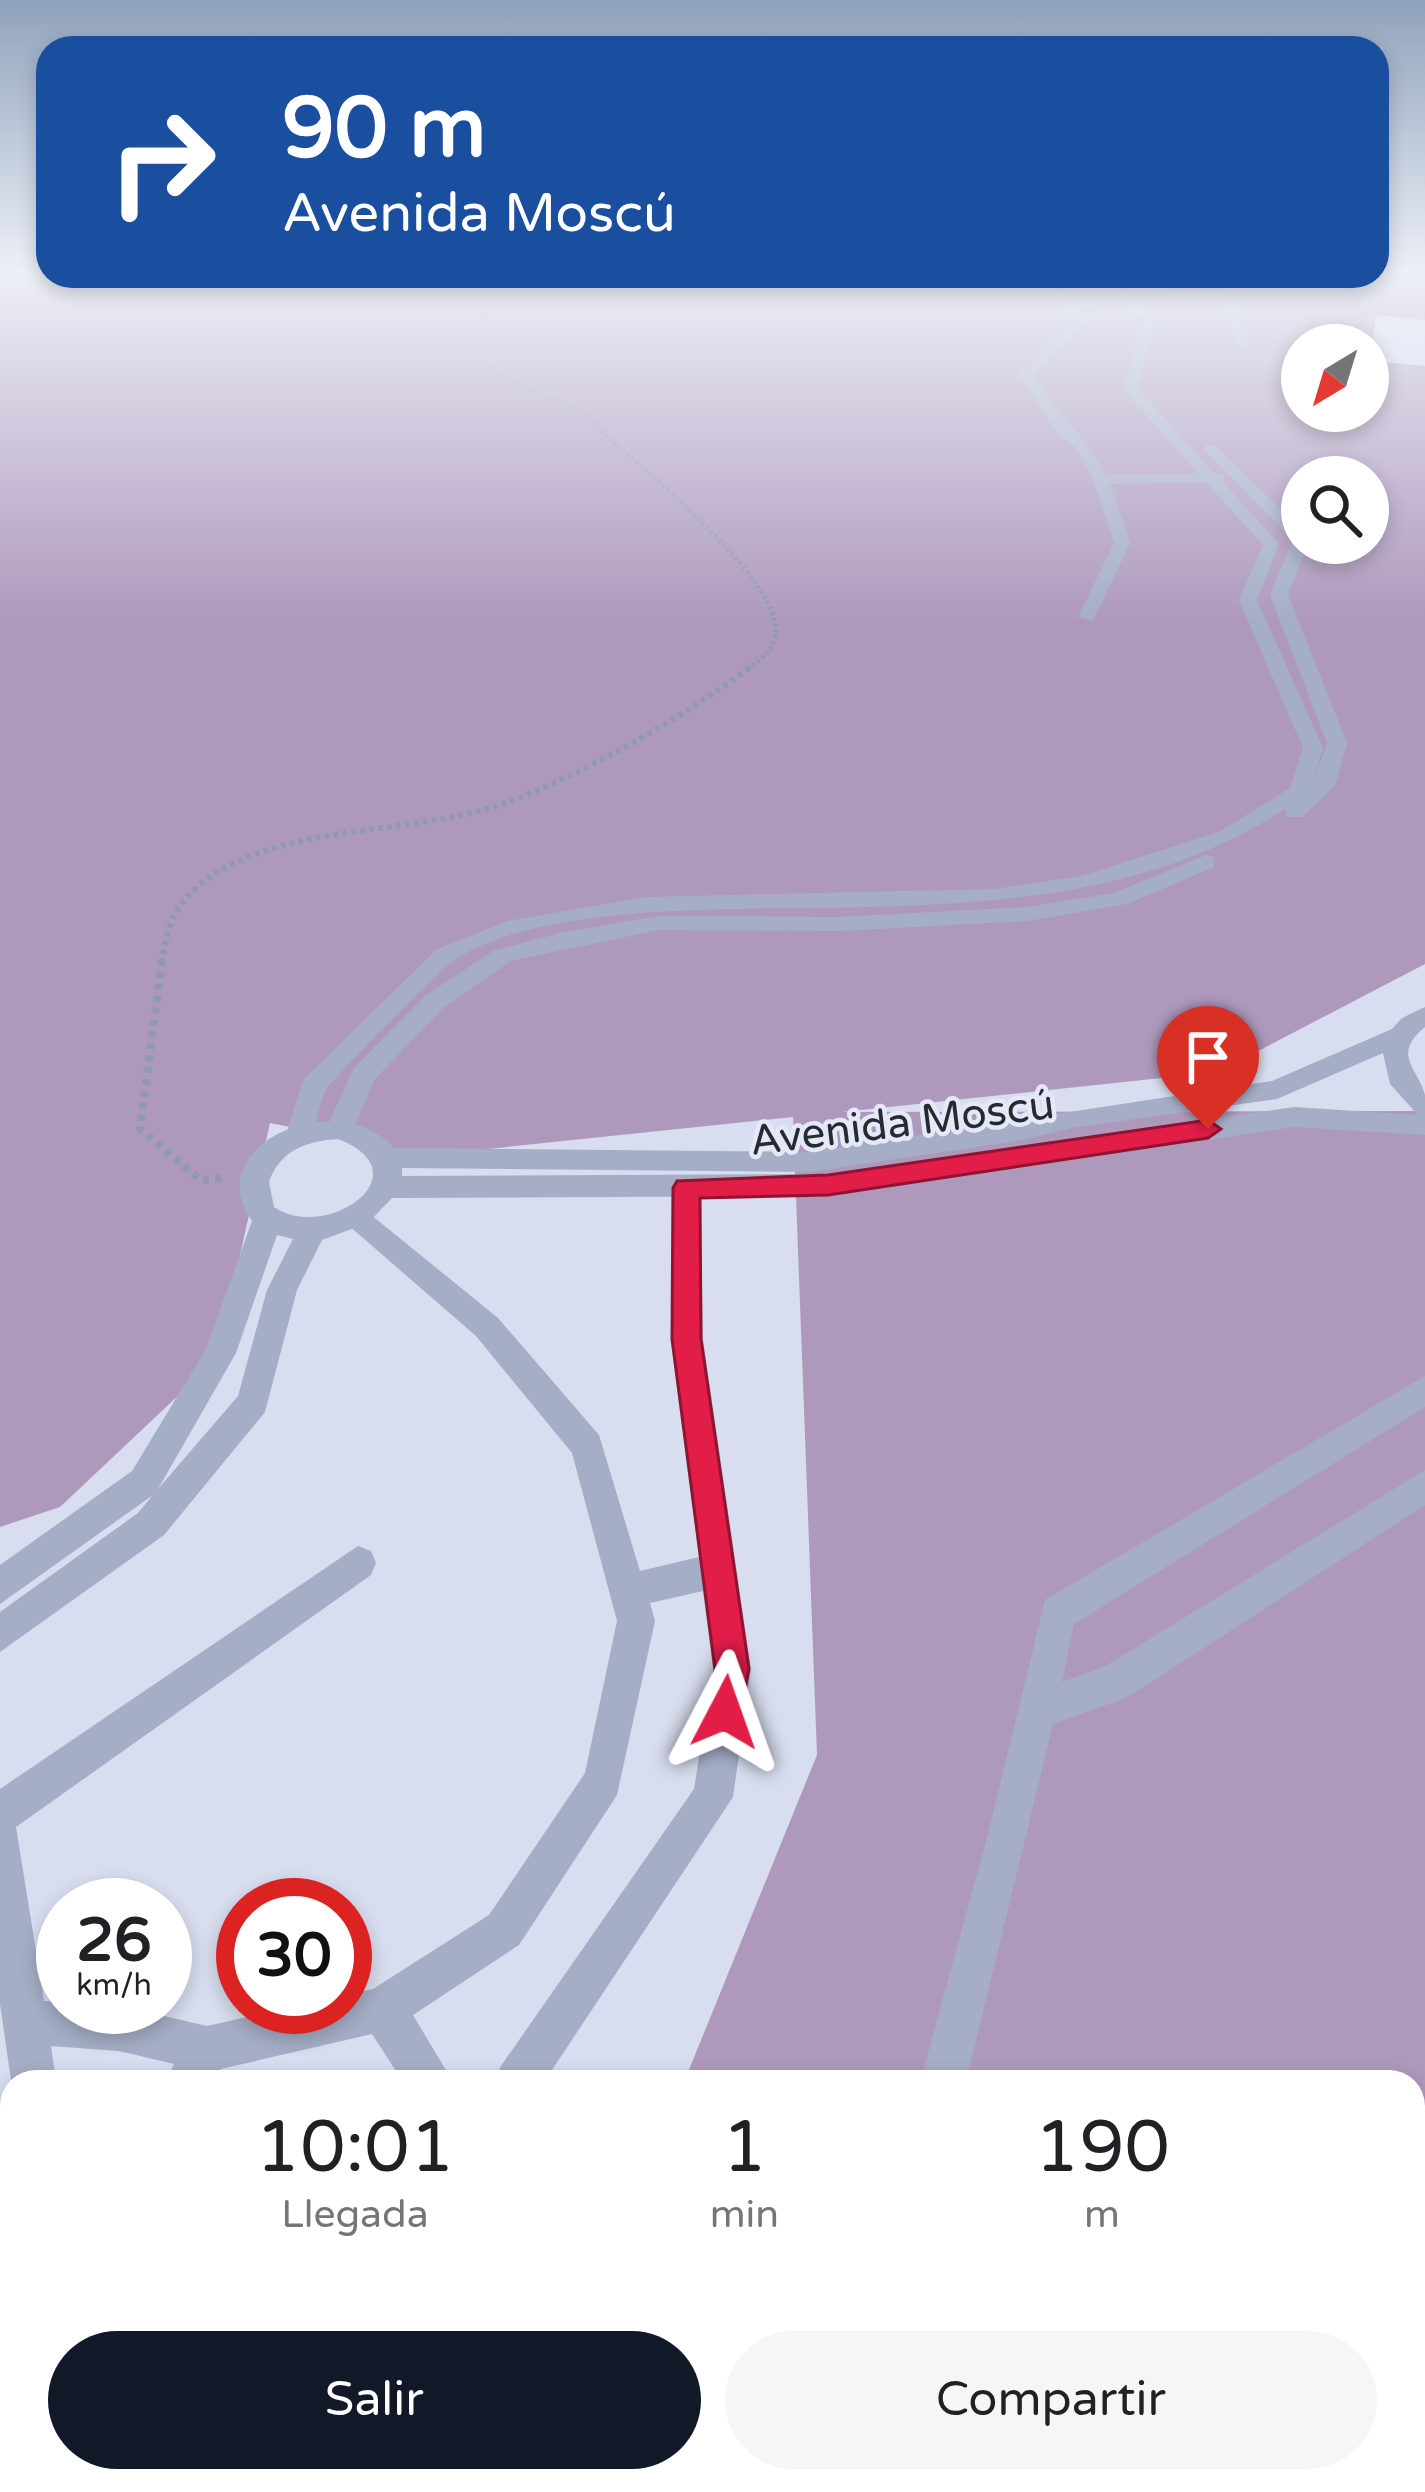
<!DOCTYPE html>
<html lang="es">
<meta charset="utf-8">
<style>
body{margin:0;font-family:"Varela Round",sans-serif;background:#f6f6f6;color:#202124;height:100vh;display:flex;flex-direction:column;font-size:45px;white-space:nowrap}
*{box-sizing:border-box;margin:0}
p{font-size:39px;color:#757577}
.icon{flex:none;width:66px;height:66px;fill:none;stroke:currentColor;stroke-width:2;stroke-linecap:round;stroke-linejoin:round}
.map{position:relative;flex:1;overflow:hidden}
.sheet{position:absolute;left:0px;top:2070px;width:1425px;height:423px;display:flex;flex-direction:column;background:#fff;border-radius:36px 36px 0 0;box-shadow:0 6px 18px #0003}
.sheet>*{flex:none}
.banner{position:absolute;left:36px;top:36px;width:1353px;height:252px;border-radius:36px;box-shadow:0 6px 18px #0003;background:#1a4fa0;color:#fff;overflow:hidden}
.needle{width:78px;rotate:218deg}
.buttons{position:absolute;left:1281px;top:324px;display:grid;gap:24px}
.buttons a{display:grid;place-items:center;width:108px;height:108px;border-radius:50%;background:#fff;box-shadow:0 6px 18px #0003;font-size:60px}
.speed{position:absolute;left:36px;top:1878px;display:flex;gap:24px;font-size:60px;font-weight:700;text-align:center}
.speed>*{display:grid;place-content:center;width:156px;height:156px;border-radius:50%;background:#fff;box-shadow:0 6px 18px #0003;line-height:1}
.speed small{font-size:30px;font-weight:400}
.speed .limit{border:18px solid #d22;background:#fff;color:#111}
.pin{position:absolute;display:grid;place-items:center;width:102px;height:102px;color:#fff;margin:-123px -51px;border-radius:50% 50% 50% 0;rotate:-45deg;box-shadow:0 0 12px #0007}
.pin .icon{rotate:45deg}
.me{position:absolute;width:132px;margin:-66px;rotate:4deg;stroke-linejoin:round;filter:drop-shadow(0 0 9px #0008)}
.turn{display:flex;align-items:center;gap:42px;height:252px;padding:0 48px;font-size:54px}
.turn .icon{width:156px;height:156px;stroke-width:2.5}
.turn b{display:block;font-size:84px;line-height:102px}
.eta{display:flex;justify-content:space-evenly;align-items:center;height:204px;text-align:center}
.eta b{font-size:72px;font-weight:600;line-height:84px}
.action{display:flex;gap:24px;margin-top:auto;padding:24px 48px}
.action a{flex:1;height:138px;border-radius:72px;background:#111827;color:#fff;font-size:48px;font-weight:600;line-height:138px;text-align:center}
.action a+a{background:#f6f6f6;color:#202124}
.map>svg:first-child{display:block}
.green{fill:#ae99bd;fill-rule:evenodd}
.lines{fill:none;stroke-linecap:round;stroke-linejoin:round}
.path-far3{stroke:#8f9ab2;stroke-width:3;stroke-dasharray:3 3;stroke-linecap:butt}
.path-far2{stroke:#8f9ab2;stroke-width:4.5;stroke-dasharray:3 3;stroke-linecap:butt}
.path-far1{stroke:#8f9ab2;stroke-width:6;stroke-dasharray:4.5 4.5;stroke-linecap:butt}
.path{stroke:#8f9ab2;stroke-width:8;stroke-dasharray:6 6;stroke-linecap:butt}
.minor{fill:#a5aec6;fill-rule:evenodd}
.tertiary{fill:#a5aec6;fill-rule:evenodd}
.route{fill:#e11d48;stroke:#92132f;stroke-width:3}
.labels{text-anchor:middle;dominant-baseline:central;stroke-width:9;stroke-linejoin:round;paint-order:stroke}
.street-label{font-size:42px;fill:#262b32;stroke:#e4e8f8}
</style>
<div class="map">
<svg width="1425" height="2492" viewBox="0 0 1425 2492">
<rect width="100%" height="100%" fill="#d8ddef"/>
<path class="green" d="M0,272H48V276H1377V272H1425V320L1376,315L1370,361L1425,366V964L1218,1072L842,1112L1425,1111V2492H893L876,2481H1413V2082H684L817,1755L793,1117L430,1155L270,1123L216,1360L60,1507L0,1527ZM1302,345H1368V411H1302ZM1302,477H1368V543H1302Z"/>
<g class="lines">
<path class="path-far3" d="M501,276C448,380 498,372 573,408C590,416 602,433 616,445"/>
<path class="path-far2" d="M613,442C652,477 780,581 776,634C774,650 758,661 746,670"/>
<path class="path-far1" d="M162,963C165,946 168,925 177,910C236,822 402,837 493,807C570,783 686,716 750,667"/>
<path class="path" d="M162,960L140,1129L201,1180L223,1178"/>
<path class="minor" d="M1042,276H1054L1073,300L1120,297L1099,276H1111L1132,296L1217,290L1210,280L1216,277L1238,303L1251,345L1245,349L1239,345L1222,297L1139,302L1155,319L1137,388L1214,473L1226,474L1222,481L1279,544L1257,600L1323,748L1311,786L1327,743L1270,595L1293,540L1205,451V445H1215L1302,531V543H1308L1288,595L1347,743L1335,786L1302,817H1286L1285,809C1120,916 918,905 729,909C651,911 520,916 454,960C439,971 335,1075 326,1090C317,1105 318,1126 310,1142H290L286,1135L303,1080L436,950L508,921L645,897L995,889L1081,876L1219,832L1290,788L1303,748L1239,600L1263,545L1206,482L1110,484L1130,543L1093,621L1078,617L1114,543L1093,480L1078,450L1055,430L1019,374L1076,319ZM1126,303L1143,320L1123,389L1198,473L1106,475C1086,439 1056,410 1033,375L1088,319L1078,307Z
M1206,855L1214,857V867L1127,904L1027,921L839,931L658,930L511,961L443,1008L375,1079L350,1136H330L326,1129L354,1068L425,996L493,951L560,933L658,916L839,917L1027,907L1114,893Z
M686,1177L700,1188L703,1339L751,1669L733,1797L544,2082H494L501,2066L694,1789L713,1669L703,1591L650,1603L655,1621L617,1795L519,1945L413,2015L453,2082H403L372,2034L221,2069L214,2082H166L174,2064L119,2051L51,2046L56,2082H12V2087L0,2004V1789L358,1546L371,1551L376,1563L371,1575L16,1827L44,2001L63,2002V2007H126L207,2026L292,2007H345V1995L373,1989L489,1915L585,1773L617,1621L572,1453L476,1336L340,1218L345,1210H365L498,1318L599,1435L640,1571L699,1557L671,1339L672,1188Z
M1425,1376V1407L1074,1624L1062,1682L1104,1667L1425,1470V1505L1128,1697L1053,1724L966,2082H920L987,1838L1045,1600Z
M12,2364V2416L0,2421V2369Z
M68,2481H122L125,2492H71Z
M300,2481H354L351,2492H297Z
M867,2481H921L919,2492H865Z"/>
<path class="tertiary" d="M1425,1007V1027C1391,1055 1418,1068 1425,1095C1425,1107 1425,1123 1425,1135L1294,1127L828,1196L392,1198L368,1223L322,1240L297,1290L265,1412L164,1535L0,1652V1612L138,1513L153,1495L0,1604V1565L132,1471L206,1349L252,1221C197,1144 339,1085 394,1148L809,1152L1272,1081L1392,1029L1402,1018ZM1383,1053L1390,1084L1418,1115L1294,1107L828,1174L402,1176V1168L809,1172L1023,1140L1071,1128L1277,1099ZM338,1139C426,1173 327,1243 274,1207L269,1182C280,1150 307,1141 338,1139ZM277,1235L293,1239L267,1290L238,1396L158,1489L236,1353Z"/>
</g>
<linearGradient id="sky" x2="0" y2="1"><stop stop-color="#8fa2bb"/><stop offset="0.44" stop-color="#edf0f8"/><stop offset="1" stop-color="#edf0f8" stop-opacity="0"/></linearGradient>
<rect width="1425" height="621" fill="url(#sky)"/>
<path class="route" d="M1208,1120L1221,1129L1208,1138L828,1195L700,1198L701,1339L749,1669L738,1724L725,1729L713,1724L708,1712L715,1669L672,1339L673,1188L677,1181L828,1175Z"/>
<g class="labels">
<g class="street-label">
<text transform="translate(902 1123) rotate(-7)">Avenida Moscú</text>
</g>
</g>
</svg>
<div class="buttons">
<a><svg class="needle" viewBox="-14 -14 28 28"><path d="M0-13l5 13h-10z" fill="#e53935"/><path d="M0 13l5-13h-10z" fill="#757577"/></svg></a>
<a><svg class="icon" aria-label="search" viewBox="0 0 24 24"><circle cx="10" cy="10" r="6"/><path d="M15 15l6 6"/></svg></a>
</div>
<div class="speed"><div>26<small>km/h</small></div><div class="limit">30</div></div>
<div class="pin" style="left:1208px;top:1129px;background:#d93025"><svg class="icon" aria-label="arrive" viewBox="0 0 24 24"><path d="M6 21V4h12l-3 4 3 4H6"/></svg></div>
<svg class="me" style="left:725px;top:1712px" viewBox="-20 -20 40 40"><path d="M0-17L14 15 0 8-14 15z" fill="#e11d48" stroke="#fff" stroke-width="4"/></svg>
<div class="banner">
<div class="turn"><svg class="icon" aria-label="right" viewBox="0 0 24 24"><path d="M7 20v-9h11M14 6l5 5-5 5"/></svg><div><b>90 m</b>Avenida Moscú</div></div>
</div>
<section class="sheet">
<div class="eta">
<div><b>10:01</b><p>Llegada</p></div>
<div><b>1</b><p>min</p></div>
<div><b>190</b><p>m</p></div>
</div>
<div class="action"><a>Salir</a><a>Compartir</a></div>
</section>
</div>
